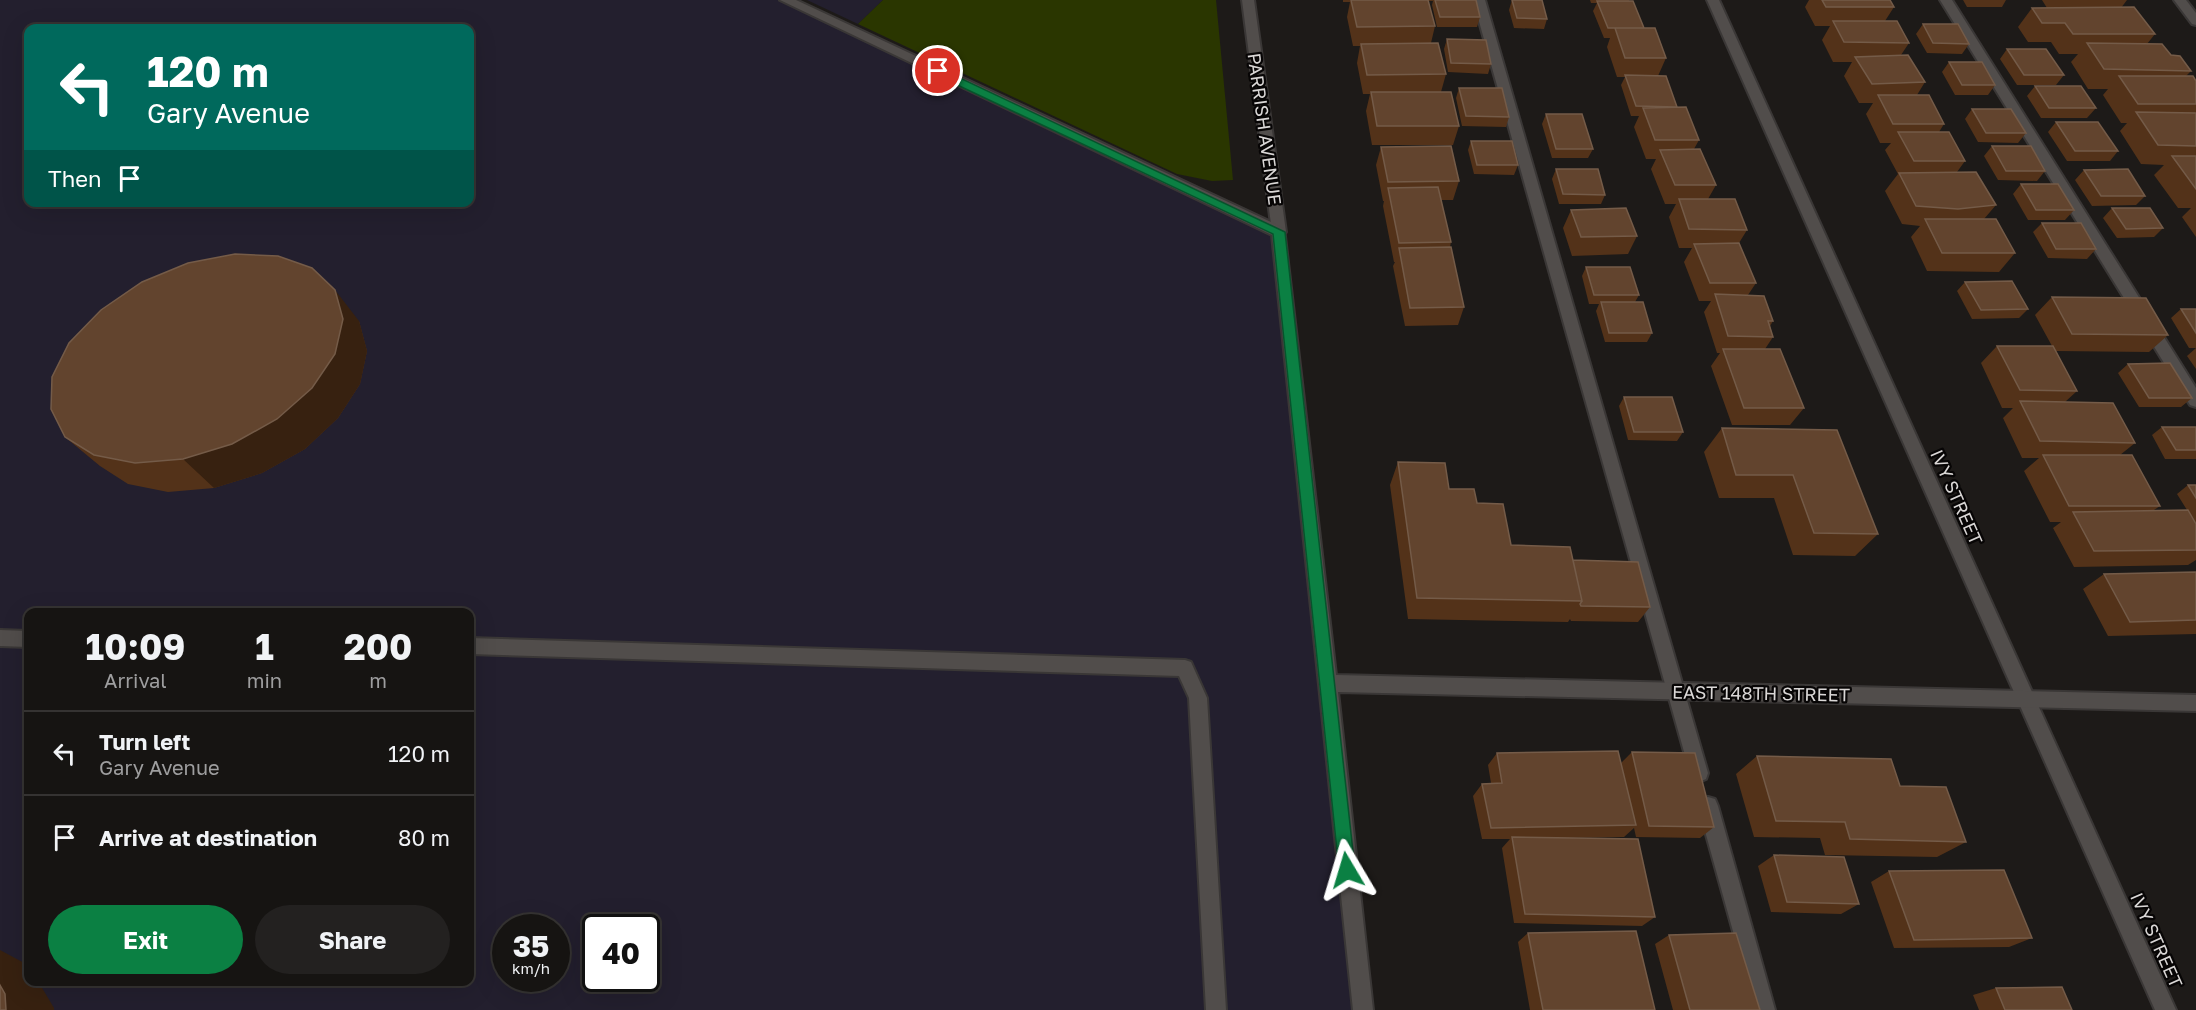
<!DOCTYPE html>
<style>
body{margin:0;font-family:"Golos Text",sans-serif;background:#232120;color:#f1f3f6;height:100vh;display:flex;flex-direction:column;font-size:22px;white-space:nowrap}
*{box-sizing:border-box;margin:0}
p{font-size:20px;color:#9e9e9f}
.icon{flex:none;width:33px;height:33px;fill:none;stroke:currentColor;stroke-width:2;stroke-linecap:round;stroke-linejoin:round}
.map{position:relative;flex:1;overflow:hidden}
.panel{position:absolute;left:24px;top:608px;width:450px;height:378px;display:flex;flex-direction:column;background:#161412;border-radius:12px;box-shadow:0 6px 24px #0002,0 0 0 2px #353332}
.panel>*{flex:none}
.banner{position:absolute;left:24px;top:24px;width:450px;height:183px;border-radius:12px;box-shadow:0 6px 24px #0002,0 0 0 2px #353332;background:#00695c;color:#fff;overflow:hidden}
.speed{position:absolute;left:492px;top:914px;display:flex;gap:12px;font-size:30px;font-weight:700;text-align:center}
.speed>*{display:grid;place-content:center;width:78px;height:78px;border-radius:50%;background:#161412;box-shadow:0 6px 24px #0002,0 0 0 2px #353332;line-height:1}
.speed small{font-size:15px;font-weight:400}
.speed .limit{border:3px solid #111;border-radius:9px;background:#fff;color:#111}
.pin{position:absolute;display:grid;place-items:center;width:51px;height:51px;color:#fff;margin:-26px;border:3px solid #fff;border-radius:50%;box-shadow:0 2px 6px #0007}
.me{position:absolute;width:66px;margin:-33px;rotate:353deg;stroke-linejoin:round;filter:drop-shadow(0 0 4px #0008)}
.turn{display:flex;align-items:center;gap:21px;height:126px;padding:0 24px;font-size:27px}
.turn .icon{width:78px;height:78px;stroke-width:2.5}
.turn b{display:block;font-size:42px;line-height:51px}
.then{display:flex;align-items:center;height:57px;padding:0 24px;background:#0003;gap:12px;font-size:22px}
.eta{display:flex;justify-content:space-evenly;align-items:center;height:102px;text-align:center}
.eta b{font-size:36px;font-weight:700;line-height:42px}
.button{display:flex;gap:12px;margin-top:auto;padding:12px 24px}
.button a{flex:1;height:69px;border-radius:36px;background:#0b8043;color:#fff;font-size:24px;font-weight:700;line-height:69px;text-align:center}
.button a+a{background:#232120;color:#f1f3f6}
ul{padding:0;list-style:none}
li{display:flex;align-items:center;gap:18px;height:84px;padding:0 24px;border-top:2px solid #353332}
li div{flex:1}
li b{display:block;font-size:22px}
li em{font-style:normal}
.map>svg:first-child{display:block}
.industrial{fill:#231f2e;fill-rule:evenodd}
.green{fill:#2a3600}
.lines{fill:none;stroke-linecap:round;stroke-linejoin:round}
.service-casing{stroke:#3a3736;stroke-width:4}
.minor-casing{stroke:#3a3736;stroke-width:4}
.tertiary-casing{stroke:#3a3736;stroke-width:4}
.service{fill:#514d4b;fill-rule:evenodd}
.minor{fill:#514d4b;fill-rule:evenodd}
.tertiary{fill:#514d4b;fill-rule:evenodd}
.wall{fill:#533219}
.shaded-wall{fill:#372110}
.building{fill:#62442e;stroke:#745b48;stroke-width:1.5}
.route{fill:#0b8043;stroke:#07532c;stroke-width:1.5}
.labels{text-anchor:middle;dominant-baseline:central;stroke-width:4.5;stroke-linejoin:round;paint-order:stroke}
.street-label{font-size:18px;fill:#dad7d6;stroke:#070505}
</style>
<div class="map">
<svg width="2196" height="1010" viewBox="0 0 2196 1010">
<rect width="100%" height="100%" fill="#1d1a18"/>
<path class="industrial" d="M0,0H784L1279,232L1367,1010H0ZM28,28H470V202H28ZM28,612H470V981H28ZM506,927H556V978H506ZM596,927H646V978H596Z
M807,0H883L858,24Z"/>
<path class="green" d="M883,0H1216L1233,180L1212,181L1177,174L858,24Z"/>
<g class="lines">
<defs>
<path id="service" d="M1473,0H1485L1708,773L1706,779L1699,782L1692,779L1690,773Z
M1940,0H1952L2196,388V407L2190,405Z
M0,630L28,631V647L0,646Z
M470,638L1185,660L1191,662L1207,698L1226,1010H1206L1189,698L1179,676L470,654Z
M1708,797L1715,799L1718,806L1775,1010H1755L1698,806L1701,799Z"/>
<path id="minor" d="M1242,0H1254L1286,232L1279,237L1272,232Z
M1707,0H1719L2176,1010H2155Z"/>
<path id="tertiary" d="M780,0H796L1284,228L1336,675L2196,695V711L1338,692L1373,1010H1353L1272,235Z
M2174,0H2186L2196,13V25L2192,24Z"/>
</defs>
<use href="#service" class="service-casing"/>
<use href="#minor" class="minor-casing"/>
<use href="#tertiary" class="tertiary-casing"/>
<use href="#service" class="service"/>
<use href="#minor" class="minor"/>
<use href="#tertiary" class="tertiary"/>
</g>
<path class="wall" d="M1343,0H1476L1480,17L1477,27H1437L1432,5L1433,1H1428L1435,26L1431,43L1446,74L1441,92L1459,126L1453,145H1372L1366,111L1370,94H1363L1357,63L1360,46H1353L1347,17L1350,2H1343Z
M1512,0L1547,19L1544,29L1514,28L1509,10Z
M1590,0H1629V1L1644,28L1666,58L1658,76L1677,107L1699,140L1694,149L1716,185L1708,199L1747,230L1739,243L1756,283L1748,295L1773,321L1770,326L1773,337L1765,349L1804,408L1790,425H1732L1711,366L1720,353H1717L1704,312L1711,301H1699L1684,262L1692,248H1679L1669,217L1676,204H1665L1651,169L1656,159H1646L1634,127L1639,116H1631L1621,85L1625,77H1617L1607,47L1610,38H1604L1593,11L1597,3H1591Z
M1809,0H1890L1894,7L1885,21L1909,43L1901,55L1925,82L1917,95L1944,124L1939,132L1965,161L1957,172L1996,205L1984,219L2015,253L1999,272L1927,271L1911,237L1920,226L1902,224L1885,191L1898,174L1885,150L1891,143H1880L1866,114L1873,103H1859L1844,76L1852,62H1833L1822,40L1830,26H1815L1805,7Z
M1963,0H2006L2002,7H1967Z
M2042,0H2127L2121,8L2155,34L2147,44L2171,55L2191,71L2186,76L2196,81V237L2182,217L2191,208H2178L2154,175L2164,165L2141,164L2120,131L2127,123H2121L2103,95L2108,89H2088L2071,62L2078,54H2059L2051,42H2028L2018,27L2032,8H2047Z
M1923,24L1969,44L1962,54L1927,53L1916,34Z
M1447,39L1491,64L1488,74L1448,72L1444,49Z
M2007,49L2064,75L2056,85H2017L2000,59Z
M1949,62L1995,85L1988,95H1955L1942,72Z
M2035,86L2096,108L2087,118H2041L2027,96Z
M1459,88L1509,117L1506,127L1462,126L1456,98Z
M1972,109L2026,133L2018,143L1978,142L1965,119Z
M1546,114L1593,149L1588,158H1552L1542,124Z
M2056,122L2118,151L2110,161H2067L2048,132Z
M1471,141L1518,165L1514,175L1474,174L1468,150Z
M1992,146L2045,171L2037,181L1998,180L1984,156Z
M1381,147L1459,181L1453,200H1441L1451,242L1450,247L1464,307L1458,325L1405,326L1393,266L1395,262H1394L1383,206L1384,201H1383L1376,165Z
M1556,169L1605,195L1601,204H1559L1552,179Z
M2084,170L2145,196L2136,205L2092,206L2075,180Z
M2021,184L2074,210L2065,220H2028L2013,194Z
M2112,208L2163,228L2154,237L2117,238L2103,218Z
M1571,210L1637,236L1628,254L1572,256L1563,228Z
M2042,223L2096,249L2087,259L2048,258L2033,232Z
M1586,267L1639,295L1635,302L1652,333L1647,342H1605L1596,311L1599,304H1589L1582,276Z
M1965,282L2028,309L2019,318L1972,319L1957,291Z
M2052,297L2168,335L2149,352L2056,351L2077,391L2065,402L2135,443L2120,455L2160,506L2154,510H2187L2177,494L2188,485H2196V522H2195L2196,524V560L2188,565L2074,567L2053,528L2061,522H2050L2024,471L2039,458H2022L2003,418L2013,408H2002L1981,363L1997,346H2052L2035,315Z
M2181,309H2196V348H2189L2171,318Z
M359,321L367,351L360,384L338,418L305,449L262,473L214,488L168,492L128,484L100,466L65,437Z
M2196,348V369L2187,356Z
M2128,364L2192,398L2181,407H2139L2118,373Z
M1624,397L1683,432L1677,441L1628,440L1619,406Z
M2162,427H2196V459H2165L2152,435Z
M1722,428L1837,430L1878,534L1855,556L1793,555L1774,498H1719L1704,452Z
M1398,462L1477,503L1511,545L1573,560L1650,607L1638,622L1571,621L1570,619L1568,622L1408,619L1390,485Z
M2196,572V634L2108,636L2083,589L2104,574Z
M1632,752L1714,827L1700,838L1636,837L1634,828L1624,837L1556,838L1655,917L1642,926L1514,923L1502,848L1510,839H1482L1473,796L1482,784L1491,783L1488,765L1497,753L1621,763Z
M1757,756L1900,786L1966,842L1937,857L1825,855L1820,838L1754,837L1736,774Z
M1774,855L1859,904L1841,914L1771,912L1758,866Z
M1889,871L2032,938L2009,947L1894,948L1871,882Z
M1528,933L1655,1010H1530L1518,942Z
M1669,935L1760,1010H1673L1655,944Z
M1996,988L2072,1010H1979L1973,995Z"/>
<path class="shaded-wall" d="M335,290L359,321L367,351L360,384L338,418L305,449L262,473L214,488L183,459Z
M0,950L28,965V981H38L54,1008V1010H6L0,985Z"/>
<path class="building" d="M1351,0H1428L1435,26L1357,27Z
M1435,0H1476L1480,17H1440Z
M1512,0H1542L1547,19L1517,18Z
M1822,0H1890L1894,7H1826Z
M1597,1H1633L1644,28H1608Z
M2134,7L2155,34H2073L2065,23H2042L2032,8Z
M1833,21H1897L1909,43L1844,42Z
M1923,24H1958L1969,44L1933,43Z
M1615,28H1655L1666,58H1625Z
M1447,39L1486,40L1491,64L1451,63Z
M1438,43L1446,74L1367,75L1361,44Z
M2087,43L2162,44L2171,55L2180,56L2191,71L2104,69Z
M2007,49H2046L2064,75H2024Z
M1908,55L1925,82L1872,84L1855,57Z
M1949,62H1982L1995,85H1962Z
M1625,75L1666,76L1677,107L1636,106Z
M2119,76H2193L2196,81V104H2138Z
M2035,86H2081L2096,108H2049Z
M1459,88H1502L1509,117L1466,116Z
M1371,92H1451L1459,126H1377Z
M1878,95H1929L1944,124H1893Z
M1686,107L1699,140H1655L1643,108Z
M1972,109H2011L2026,133H1986Z
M2136,112L2196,113V146L2158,145Z
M1546,114H1582L1593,149H1556Z
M2056,122H2098L2118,151H2075Z
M1898,132H1949L1965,161H1914Z
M1471,141H1512L1518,165H1477Z
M1451,146L1459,181L1388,182L1381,147Z
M1992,146H2031L2045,171H2006Z
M1700,149L1716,185H1675L1660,150Z
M2172,156H2196V189Z
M1556,169H1598L1605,195L1563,194Z
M2128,169L2145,196H2101L2084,170Z
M1976,172L1996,205L1958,209L1916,206L1899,173Z
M2021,184H2058L2074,210H2036Z
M1438,187L1451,242L1399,243L1388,188Z
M1679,199H1735L1747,230L1689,229Z
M1626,208L1637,236L1581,237L1571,210Z
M2112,208H2150L2163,228L2126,229Z
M1925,219H1996L2015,253H1942Z
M2042,223H2081L2096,249H2056Z
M1739,243L1756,283H1710L1694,244Z
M1451,247L1464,307L1410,308L1399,248Z
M235,254L278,256L312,268L335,290L343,319L335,354L312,388L277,419L232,444L183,459L135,463L94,455L65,437L51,409L52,377L69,343L101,310L142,282L188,263Z
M1586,267H1630L1639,295H1594Z
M2012,281L2028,309L1981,310L1965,282Z
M1715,294L1764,296L1773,321H1768L1773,337L1728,336Z
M2052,297L2146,298L2168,335L2072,334Z
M1601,302H1643L1652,333H1609Z
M2181,309H2196V333Z
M1997,346H2053L2077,391L2020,390Z
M1723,349H1780L1804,408H1744Z
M2170,363L2192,398H2149L2128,364Z
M1624,397H1672L1683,432H1634Z
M2020,401L2113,403L2135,443L2040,441Z
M2162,427H2196V450H2176Z
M1722,428L1837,430L1878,534L1814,533L1793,475H1736Z
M2043,455H2132L2160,506H2069Z
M1398,462L1445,463L1449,489H1474L1477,503L1503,504L1511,545L1570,547L1582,601L1417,598Z
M2188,485H2196V498Z
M2188,510L2196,524V550L2094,551L2073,512Z
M1573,560L1638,562L1650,607L1581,606L1580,604L1582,601Z
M2196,572V620L2130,622L2104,574Z
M1618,751L1636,825L1491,828L1482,784L1502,783L1497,753Z
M1632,752L1695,753L1714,827L1649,826Z
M1757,756L1891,759L1900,786L1946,787L1966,842L1850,839L1845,822L1776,821Z
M1512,837L1638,839L1655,917L1525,914Z
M1774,855L1844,857L1859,904L1787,902Z
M2004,870L2032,938L1914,940L1889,871Z
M1636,931L1655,1010H1543L1528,933Z
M1736,933L1760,1010H1690L1669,935Z
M0,985L5,994L6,1010H0Z
M2062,987L2072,1010H2005L1996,988Z"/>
<path class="route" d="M934,69H941L1285,232L1355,870L1353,876L1347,878L1341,876L1339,870L1273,234L934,74Z"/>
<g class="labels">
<g class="street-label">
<text transform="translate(1265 129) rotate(82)">PARRISH AVENUE</text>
<text transform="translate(1957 497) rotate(66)">IVY STREET</text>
<text transform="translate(1761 693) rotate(1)">EAST 148TH STREET</text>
<text transform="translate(2157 940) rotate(66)">IVY STREET</text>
</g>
</g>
</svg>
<div class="speed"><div>35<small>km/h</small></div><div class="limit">40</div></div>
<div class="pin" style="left:938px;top:71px;background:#d93025"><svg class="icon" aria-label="arrive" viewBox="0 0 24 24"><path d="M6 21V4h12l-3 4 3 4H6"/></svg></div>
<svg class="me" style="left:1347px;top:870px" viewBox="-20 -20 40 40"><path d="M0-17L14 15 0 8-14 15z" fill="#0b8043" stroke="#fff" stroke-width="4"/></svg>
<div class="banner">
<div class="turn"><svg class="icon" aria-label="left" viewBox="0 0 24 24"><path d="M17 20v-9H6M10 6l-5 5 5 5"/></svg><div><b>120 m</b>Gary Avenue</div></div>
<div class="then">Then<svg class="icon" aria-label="arrive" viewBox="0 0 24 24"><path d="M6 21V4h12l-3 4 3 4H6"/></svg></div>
</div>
<section class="panel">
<div class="eta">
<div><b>10:09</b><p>Arrival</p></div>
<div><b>1</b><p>min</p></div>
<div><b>200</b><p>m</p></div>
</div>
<ul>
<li><svg class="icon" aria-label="left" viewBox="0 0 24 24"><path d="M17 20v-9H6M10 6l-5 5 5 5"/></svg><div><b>Turn left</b><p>Gary Avenue</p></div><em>120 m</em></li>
<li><svg class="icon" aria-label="arrive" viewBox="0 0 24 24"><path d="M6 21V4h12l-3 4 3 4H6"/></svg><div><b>Arrive at destination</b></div><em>80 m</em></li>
</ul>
<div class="button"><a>Exit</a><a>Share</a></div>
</section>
</div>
